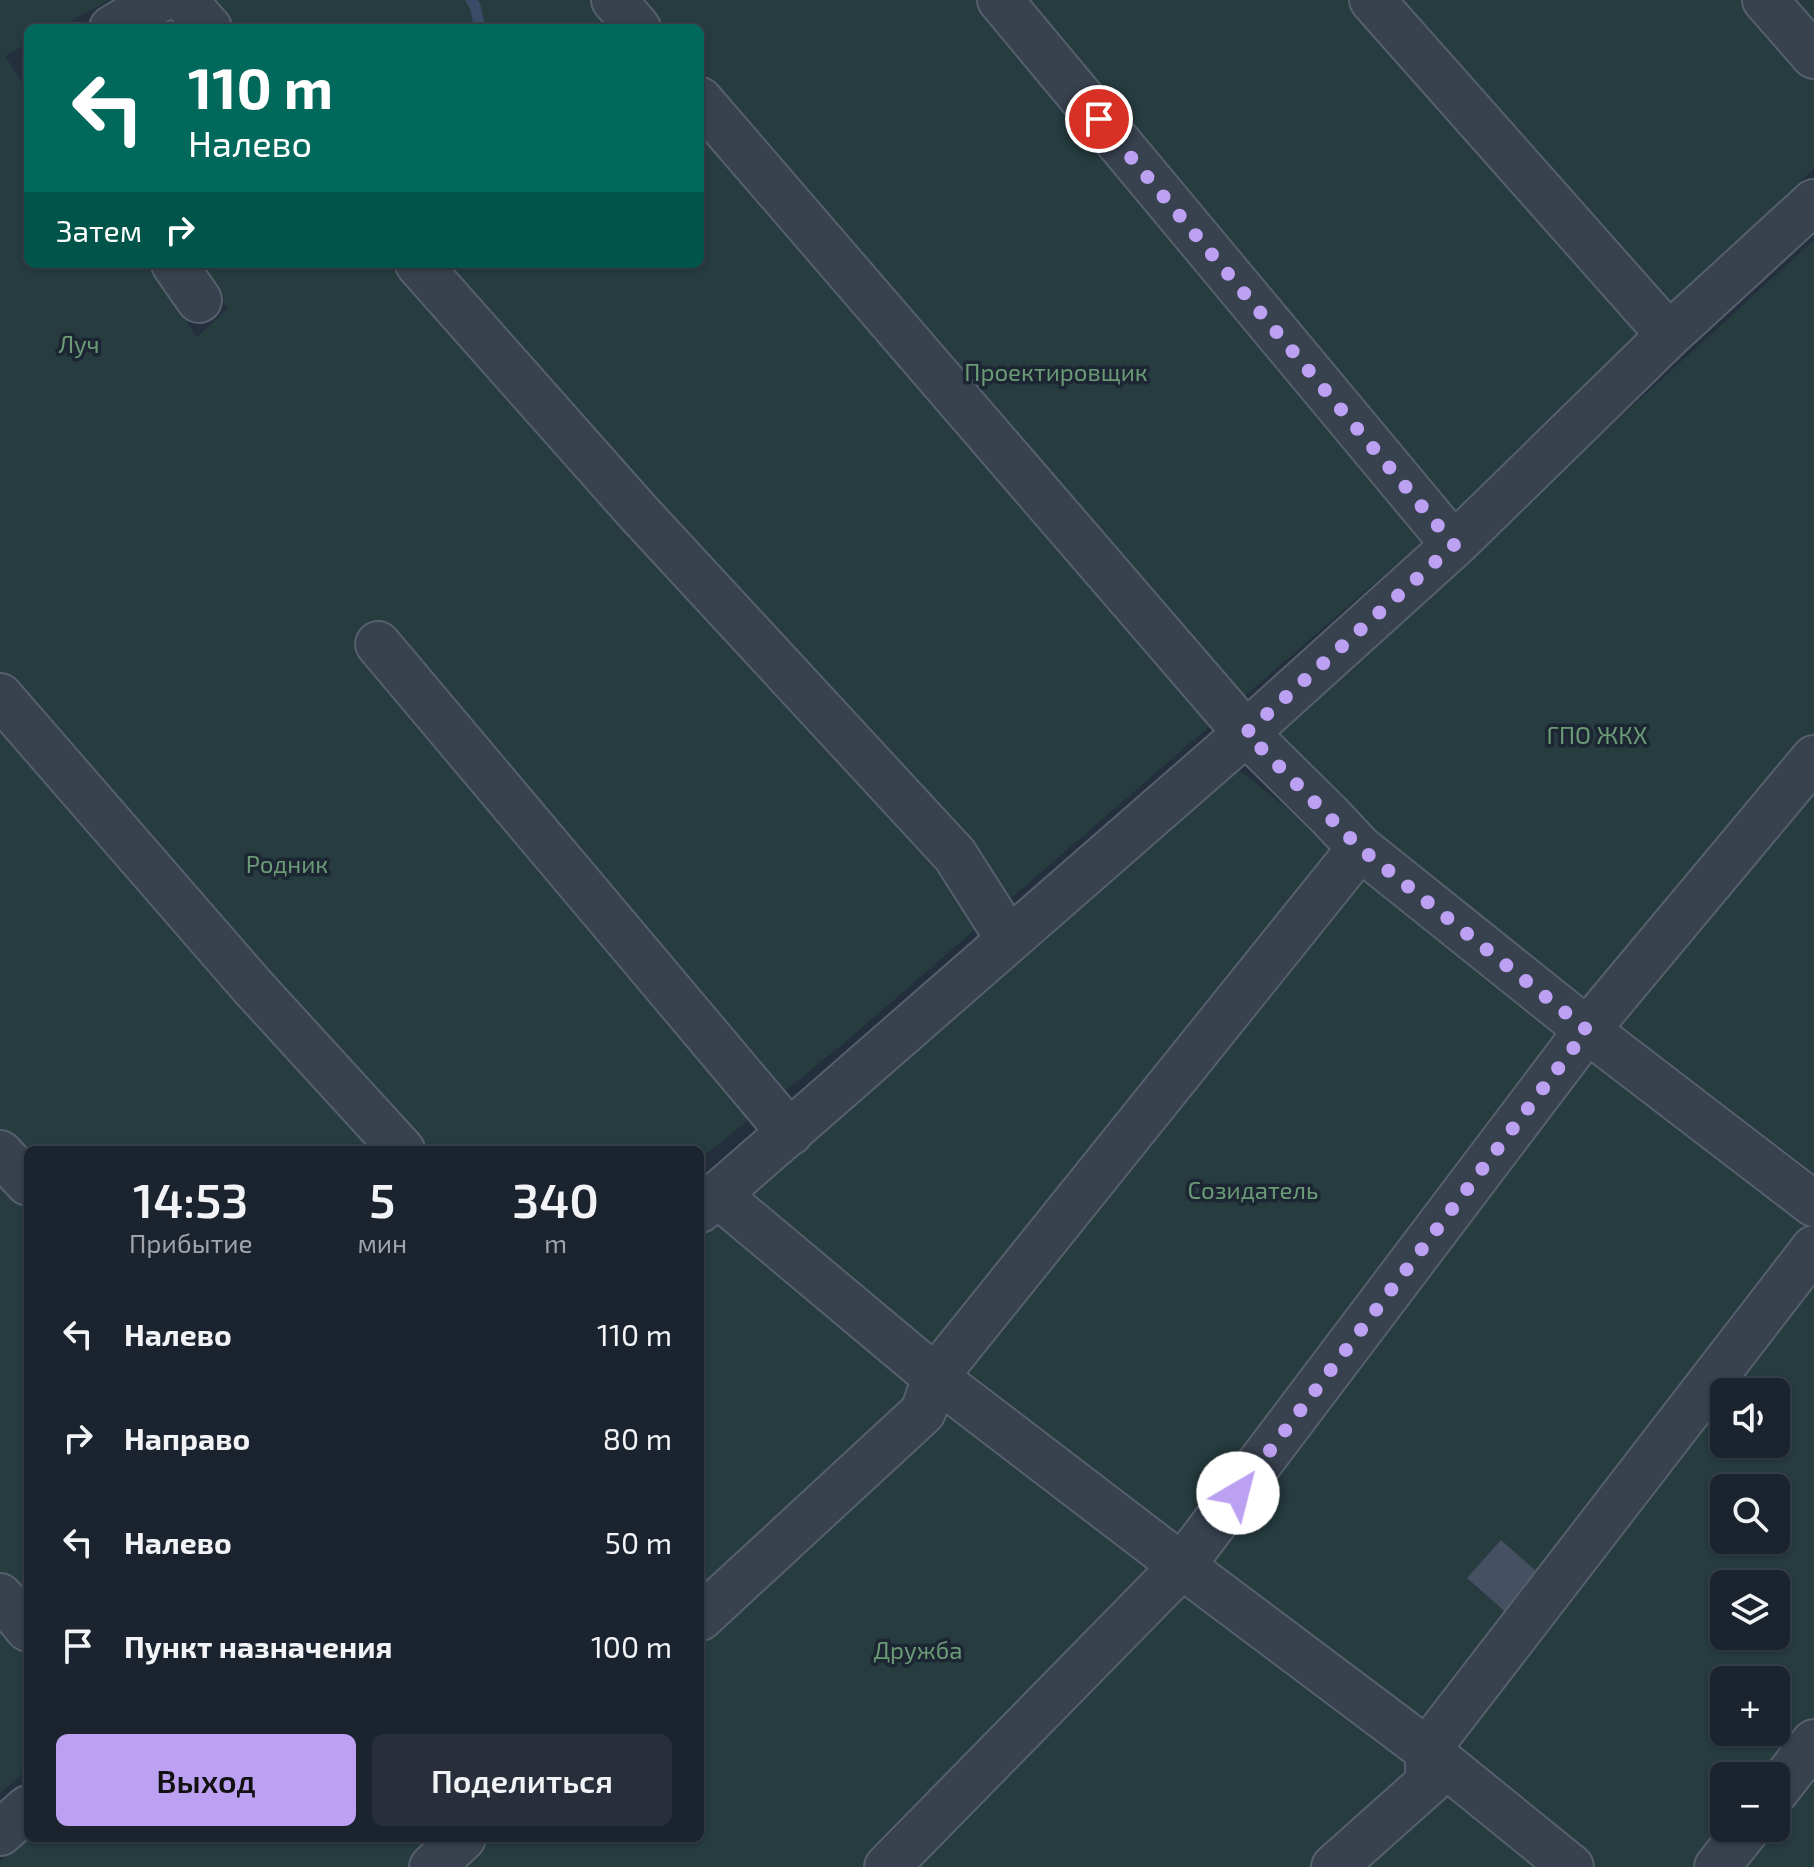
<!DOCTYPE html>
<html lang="ru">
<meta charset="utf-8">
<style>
body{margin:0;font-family:"Exo 2",sans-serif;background:#282f3a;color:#f1f3f6;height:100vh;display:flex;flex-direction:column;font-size:30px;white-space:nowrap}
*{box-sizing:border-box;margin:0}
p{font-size:26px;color:#a0a4aa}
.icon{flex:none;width:44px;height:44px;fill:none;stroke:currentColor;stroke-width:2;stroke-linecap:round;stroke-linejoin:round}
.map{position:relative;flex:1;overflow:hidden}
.panel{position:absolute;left:24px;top:1146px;width:680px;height:696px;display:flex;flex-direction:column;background:#1b232e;border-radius:12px;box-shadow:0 2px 6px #0004,0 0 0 2px #39404a}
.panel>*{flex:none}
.top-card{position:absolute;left:24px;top:24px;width:680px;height:244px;border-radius:12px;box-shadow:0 2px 6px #0004,0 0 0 2px #39404a;background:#00695c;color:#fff;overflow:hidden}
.buttons{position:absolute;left:1710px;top:1378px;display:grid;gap:16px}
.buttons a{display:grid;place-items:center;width:80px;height:80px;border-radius:12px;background:#1b232e;box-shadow:0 2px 6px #0004,0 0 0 2px #39404a;font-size:40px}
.pin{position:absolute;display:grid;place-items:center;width:68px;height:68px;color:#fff;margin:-34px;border:4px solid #fff;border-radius:50%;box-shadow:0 2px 8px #0007}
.me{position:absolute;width:88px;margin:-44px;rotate:37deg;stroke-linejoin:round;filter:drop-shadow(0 0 6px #0008)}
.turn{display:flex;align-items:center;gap:28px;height:168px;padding:0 32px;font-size:36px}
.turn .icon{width:104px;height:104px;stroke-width:2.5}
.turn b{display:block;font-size:56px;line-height:68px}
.then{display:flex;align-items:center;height:76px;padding:0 32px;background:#0003;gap:16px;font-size:30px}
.eta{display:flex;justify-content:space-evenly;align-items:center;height:136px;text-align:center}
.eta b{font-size:48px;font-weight:600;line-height:56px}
.cta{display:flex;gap:16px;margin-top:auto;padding:16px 32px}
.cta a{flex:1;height:92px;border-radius:12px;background:#bca0f2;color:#111;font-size:32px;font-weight:600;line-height:92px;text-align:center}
.cta a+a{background:#282f3a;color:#f1f3f6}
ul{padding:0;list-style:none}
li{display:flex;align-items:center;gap:24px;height:104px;padding:0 32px}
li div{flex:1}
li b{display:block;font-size:30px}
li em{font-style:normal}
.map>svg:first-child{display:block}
.green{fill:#263c3f;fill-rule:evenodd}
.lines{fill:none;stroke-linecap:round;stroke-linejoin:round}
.stream{stroke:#394c67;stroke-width:11}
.building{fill:#455162}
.minor-casing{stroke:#565f6c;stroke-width:48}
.minor{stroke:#38414e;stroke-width:44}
.route{stroke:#bca0f2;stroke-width:14;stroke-dasharray:0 25.2}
.labels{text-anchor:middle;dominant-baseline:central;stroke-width:7;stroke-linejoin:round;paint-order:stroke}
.park-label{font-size:24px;fill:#6b9a76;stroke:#1d2633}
</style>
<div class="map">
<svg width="1814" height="1867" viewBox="0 0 1814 1867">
<rect width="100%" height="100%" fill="#242f3e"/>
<path class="green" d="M0,0H110L57,28H28V43L5,56L28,91V264H147L197,337L228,308L196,264H700V28H159L208,0H1814V168L1645,340L1413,550L843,1044L700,1159V1150H28V1768L0,1794Z
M1814,240V1173L1379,842L1274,734Z
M1238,769L1814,1229V1867H1588L1178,1536L743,1195ZM1724,1392H1776V1444H1724ZM1724,1488H1776V1540H1724ZM1724,1584H1776V1636H1724ZM1724,1680H1776V1732H1724ZM1724,1776H1776V1828H1724Z
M716,1217L1288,1661L1534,1867H0V1861L28,1836V1838H700V1231Z"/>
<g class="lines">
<path class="stream" d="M471,0L475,6L480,28"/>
</g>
<path class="building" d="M1501,1540L1544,1578L1510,1616L1467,1578Z"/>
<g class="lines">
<defs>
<path id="minor" d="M184,0L209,28
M614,0L638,28
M1000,0L1454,545
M1372,0L1669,335
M1765,0L1814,56
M112,28L159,0
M700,100L1246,733L1329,815L1360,848L1587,1030L1814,1204
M174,264L199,300
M418,264L637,511L955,855L1009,940
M378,644L790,1133
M0,696L252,986L402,1150
M0,1153L28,1183
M719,1196L935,1377L1182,1566L1427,1750L1571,1867
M700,1210L1246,733L1454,545L1669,335L1814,202
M0,1596L28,1629
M700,1618L923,1412L935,1377L1360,848
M1776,1791L1814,1742
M0,1833L28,1808
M432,1867L463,1838
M887,1867L1182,1566L1587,1030L1814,758
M1334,1867L1429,1782L1427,1750L1814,1248
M1717,1867L1748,1828"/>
</defs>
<use href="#minor" class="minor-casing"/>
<use href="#minor" class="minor"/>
</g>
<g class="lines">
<path class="route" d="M1099,119L1454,545L1246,733L1360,848L1587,1030L1238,1493"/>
</g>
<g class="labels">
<g class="park-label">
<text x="79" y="343">Луч</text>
<text x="1056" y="371">Проектировщик</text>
<text x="1597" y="734">ГПО ЖКХ</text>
<text x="287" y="863">Родник</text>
<text x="1253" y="1189">Созидатель</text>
<text x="918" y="1649">Дружба</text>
</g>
</g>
</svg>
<div class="buttons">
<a><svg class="icon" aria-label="sound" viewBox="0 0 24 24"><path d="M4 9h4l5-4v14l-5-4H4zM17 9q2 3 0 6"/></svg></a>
<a><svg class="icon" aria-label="search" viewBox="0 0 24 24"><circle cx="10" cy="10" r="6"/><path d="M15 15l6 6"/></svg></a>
<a><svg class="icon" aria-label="layers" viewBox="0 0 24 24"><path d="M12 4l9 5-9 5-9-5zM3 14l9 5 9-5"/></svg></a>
<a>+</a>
<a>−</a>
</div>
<div class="pin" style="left:1099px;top:119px;background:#d93025"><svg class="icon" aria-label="arrive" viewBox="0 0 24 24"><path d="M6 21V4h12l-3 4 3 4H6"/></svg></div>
<svg class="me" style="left:1238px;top:1493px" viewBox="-20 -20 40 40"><circle r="19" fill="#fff"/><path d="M0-13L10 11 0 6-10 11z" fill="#bca0f2"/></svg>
<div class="top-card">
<div class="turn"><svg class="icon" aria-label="left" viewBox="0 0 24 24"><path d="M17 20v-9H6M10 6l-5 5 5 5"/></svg><div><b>110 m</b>Налево</div></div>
<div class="then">Затем<svg class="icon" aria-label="right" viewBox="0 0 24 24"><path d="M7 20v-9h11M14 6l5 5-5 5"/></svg></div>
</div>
<section class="panel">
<div class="eta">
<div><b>14:53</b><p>Прибытие</p></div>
<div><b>5</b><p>мин</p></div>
<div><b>340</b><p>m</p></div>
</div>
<ul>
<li><svg class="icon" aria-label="left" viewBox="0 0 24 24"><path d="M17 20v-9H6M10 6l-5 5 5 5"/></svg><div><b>Налево</b></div><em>110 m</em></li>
<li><svg class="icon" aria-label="right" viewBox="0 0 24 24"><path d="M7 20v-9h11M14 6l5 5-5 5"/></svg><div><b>Направо</b></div><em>80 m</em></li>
<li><svg class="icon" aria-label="left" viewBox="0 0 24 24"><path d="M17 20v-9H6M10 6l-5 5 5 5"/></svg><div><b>Налево</b></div><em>50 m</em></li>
<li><svg class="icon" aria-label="arrive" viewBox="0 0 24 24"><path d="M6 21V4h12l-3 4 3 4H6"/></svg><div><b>Пункт назначения</b></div><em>100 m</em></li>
</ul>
<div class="cta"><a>Выход</a><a>Поделиться</a></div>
</section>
</div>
